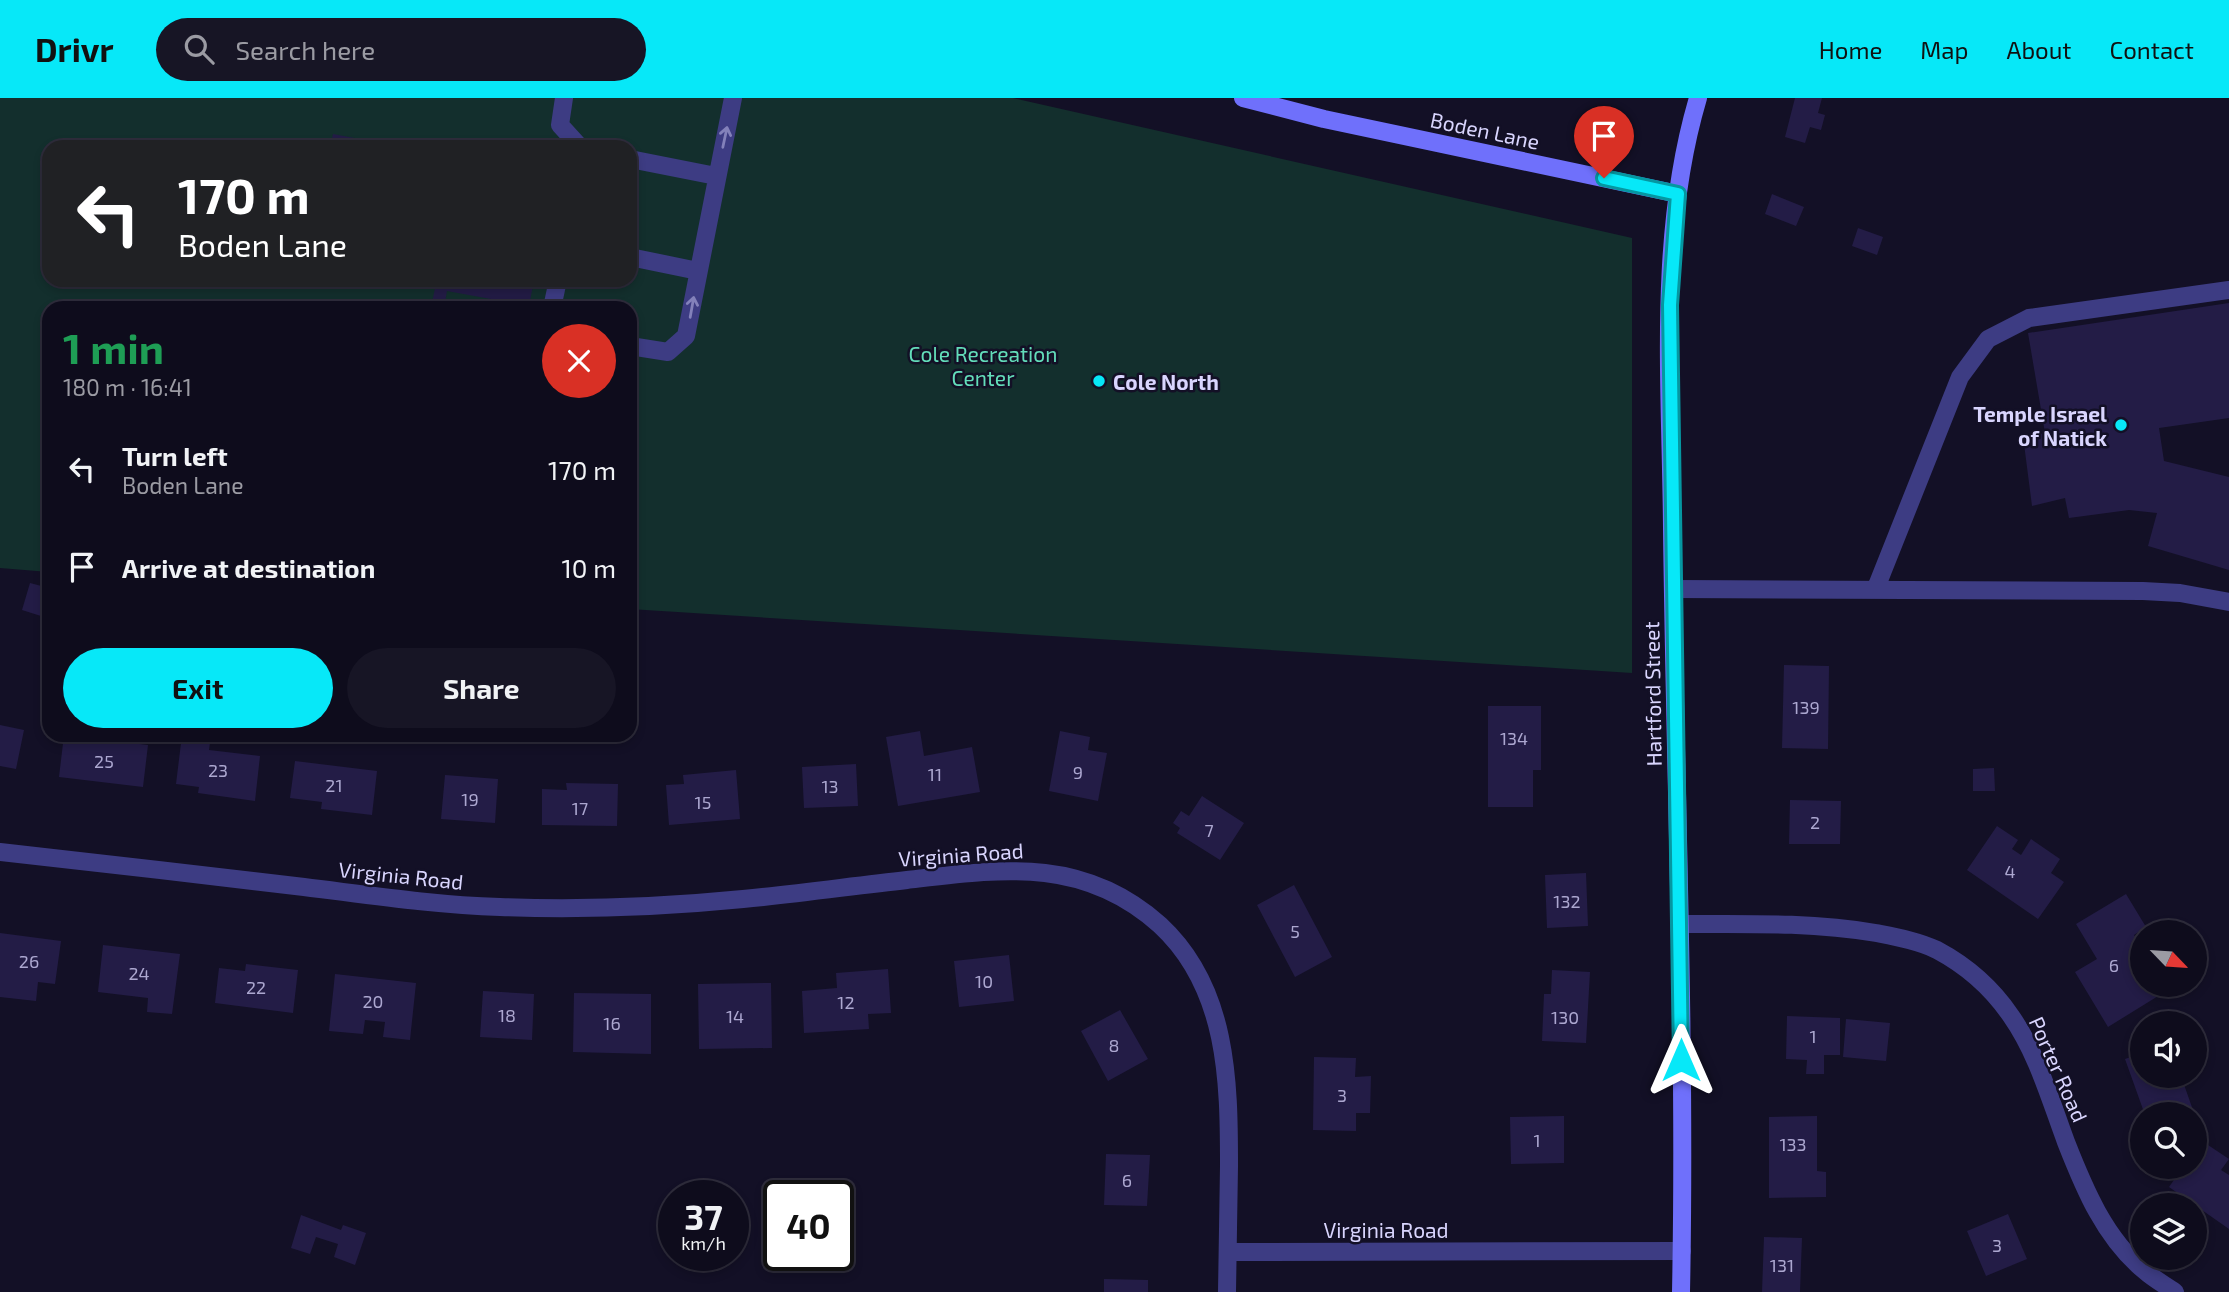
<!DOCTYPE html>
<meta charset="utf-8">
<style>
body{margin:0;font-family:"Exo 2",sans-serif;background:#171525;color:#f1f3f6;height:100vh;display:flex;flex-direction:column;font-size:26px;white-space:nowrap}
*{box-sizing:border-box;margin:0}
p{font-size:23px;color:#9b9ba3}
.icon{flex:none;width:38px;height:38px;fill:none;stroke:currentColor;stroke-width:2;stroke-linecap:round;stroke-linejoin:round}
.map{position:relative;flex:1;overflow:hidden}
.details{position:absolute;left:42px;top:203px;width:595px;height:441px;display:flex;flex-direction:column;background:#0e0c1c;border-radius:21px;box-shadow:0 4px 10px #0003,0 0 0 2px #2e2c3b}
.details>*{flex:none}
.guide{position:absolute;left:42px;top:42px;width:595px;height:147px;border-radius:21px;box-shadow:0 4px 10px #0003,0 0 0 2px #2e2c3b;background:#202124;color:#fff;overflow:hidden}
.needle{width:46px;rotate:115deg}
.controls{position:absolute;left:2130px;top:822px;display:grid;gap:14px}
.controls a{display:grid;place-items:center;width:77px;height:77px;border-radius:50%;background:#0e0c1c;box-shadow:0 4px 10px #0003,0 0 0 2px #2e2c3b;font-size:35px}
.speed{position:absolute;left:658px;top:1082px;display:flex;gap:14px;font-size:35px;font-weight:700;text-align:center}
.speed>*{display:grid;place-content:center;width:91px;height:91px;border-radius:50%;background:#0e0c1c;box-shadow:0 4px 10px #0003,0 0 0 2px #2e2c3b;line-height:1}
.speed small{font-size:18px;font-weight:400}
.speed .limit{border:4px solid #111;border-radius:10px;background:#fff;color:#111}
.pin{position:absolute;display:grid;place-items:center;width:60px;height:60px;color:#fff;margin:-72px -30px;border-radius:50% 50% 50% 0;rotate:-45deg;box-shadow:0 0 7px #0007}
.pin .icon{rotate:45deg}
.me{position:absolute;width:77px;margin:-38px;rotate:0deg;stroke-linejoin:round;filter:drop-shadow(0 0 5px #0008)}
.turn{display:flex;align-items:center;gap:24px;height:147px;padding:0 21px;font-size:32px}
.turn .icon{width:91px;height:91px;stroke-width:2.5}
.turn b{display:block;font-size:49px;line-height:60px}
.round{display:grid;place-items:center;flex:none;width:74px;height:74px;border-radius:37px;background:#171525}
.head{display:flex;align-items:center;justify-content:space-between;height:119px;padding:0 21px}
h1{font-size:42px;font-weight:700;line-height:52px;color:#1e9e55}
.button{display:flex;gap:14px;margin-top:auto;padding:14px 21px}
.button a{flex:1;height:80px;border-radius:42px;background:#07e8f8;color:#111;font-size:28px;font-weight:700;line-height:80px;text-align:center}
.button a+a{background:#171525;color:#f1f3f6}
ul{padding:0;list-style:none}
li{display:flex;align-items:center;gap:21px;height:98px;padding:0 21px}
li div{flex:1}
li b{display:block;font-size:26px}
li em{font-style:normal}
header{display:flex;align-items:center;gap:42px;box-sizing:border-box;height:98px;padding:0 35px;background:#07e8f8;color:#111}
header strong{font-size:33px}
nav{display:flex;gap:38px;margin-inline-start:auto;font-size:24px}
.search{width:490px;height:63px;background:#171525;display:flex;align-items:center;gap:18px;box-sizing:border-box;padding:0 24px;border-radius:38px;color:#9b9ba3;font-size:26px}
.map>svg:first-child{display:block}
.green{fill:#132f2d;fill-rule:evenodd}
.building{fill:#231c46}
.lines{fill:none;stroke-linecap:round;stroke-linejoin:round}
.lane{stroke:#3d3c83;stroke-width:18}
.street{stroke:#3d3c83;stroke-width:18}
.secondary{stroke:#6f70fb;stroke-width:18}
.oneway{stroke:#8381ba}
.route-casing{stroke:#0597a1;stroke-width:18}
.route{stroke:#07e8f8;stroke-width:12}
.poi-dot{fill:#07e8f8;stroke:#131026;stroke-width:2.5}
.labels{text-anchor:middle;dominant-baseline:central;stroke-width:5;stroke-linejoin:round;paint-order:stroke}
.number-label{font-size:18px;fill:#aca7d0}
.street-label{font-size:21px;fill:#d9d5fe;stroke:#131026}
.park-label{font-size:21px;fill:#63ddba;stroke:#131026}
.poi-label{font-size:21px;font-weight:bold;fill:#d9d5fe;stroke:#131026;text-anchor:start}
</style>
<header>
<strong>Drivr</strong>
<div class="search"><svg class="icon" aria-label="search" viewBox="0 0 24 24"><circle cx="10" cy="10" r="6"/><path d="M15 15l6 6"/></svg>Search here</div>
<nav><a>Home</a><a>Map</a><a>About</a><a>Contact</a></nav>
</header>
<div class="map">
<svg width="2229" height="1194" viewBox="0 0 2229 1194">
<rect width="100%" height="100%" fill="#131026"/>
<path class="green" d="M0,0H1013L1632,140V575L630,511V210H49V474L0,470ZM49,49H630V182H49Z"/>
<path class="building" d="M1795,0H1822L1818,15L1825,17L1821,32L1810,29L1805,45L1785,39Z
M333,36L397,48V49H330Z
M1772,96L1804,109L1796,128L1765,116Z
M1858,130L1883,139L1877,157L1852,148Z
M400,182H534L529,208L447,193L444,210H431L435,190Z
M2229,205V320L2159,330L2164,363L2229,379V472L2148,448L2157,415L2129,412L2069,420L2065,400L2032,408L2023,338L2045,335L2028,235Z
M30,485L49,490L41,518L22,512Z
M1784,567L1829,568L1828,651L1782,650Z
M1488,608H1541V672H1533V709H1488Z
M0,627L24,632L16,671L0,668Z
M920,633L924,658L972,649L980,694L898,708L886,639Z
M1060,633L1090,639L1088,652L1107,655L1098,703L1049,693Z
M64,637L148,647L143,689L59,679Z
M182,637H211L209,652L260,658L255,703L198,695L199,689L176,686Z
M295,663L377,673L372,717L321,711L322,704L290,700Z
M856,666L858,708L804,710L802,669Z
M1994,670L1995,693H1973V671Z
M736,672L740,721L669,727L666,687L684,686L683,677Z
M445,677L498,681L495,725L441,721Z
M566,685L618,686L617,728L542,727V691L567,692Z
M1202,698L1244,725L1220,762L1177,735L1180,730L1173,725L1181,713L1189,718Z
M1790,702L1841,703L1840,746H1789Z
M1997,728L2018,742L2012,751L2021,757L2031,741L2060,761L2051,775L2064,784L2038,821L1967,772Z
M1586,775L1588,828L1547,830L1545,777Z
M1294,787L1332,859L1295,879L1257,807Z
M2126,796L2146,829L2134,837L2137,842L2133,845L2142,860V887H2158L2163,895L2108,929L2075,874L2097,861L2076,826Z
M0,835L61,843L55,886L38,884L36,903L0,899Z
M103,847L180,856L172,916L147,914L148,900L98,894Z
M1009,857L1014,903L959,909L954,863Z
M246,866L298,872L293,915L215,905L219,870L245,873Z
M888,871L891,915L868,916L869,931L804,935L802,893L837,890L836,875Z
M1552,872L1590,874L1586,945L1542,943L1544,896H1551Z
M335,876L416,885L410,942L383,939L385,924L365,922L363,936L329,933Z
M771,885L772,950L699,951L698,886Z
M483,893L534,896L532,942L480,939Z
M574,895L651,896V956L573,954Z
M1120,912L1148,961L1108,983L1081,933Z
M1787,918L1840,920V957H1824V976H1806L1807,962L1786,961Z
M1846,921L1890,925L1886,963L1843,959Z
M2142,955V978H2181L2194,1015L2145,1017L2125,961Z
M1314,959L1356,960L1355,979L1371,978L1370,1015H1356V1033L1313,1032Z
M1564,1018V1065L1511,1066L1510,1019Z
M1817,1018V1073L1826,1074V1099L1769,1100V1019Z
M2202,1043L2229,1061L2221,1072L2229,1077V1131L2169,1089L2183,1069H2194V1053Z
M1106,1056L1150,1057L1147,1108L1104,1107Z
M2008,1116L2027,1161L1986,1178L1967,1133Z
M301,1117L341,1132L343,1127L366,1135L355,1167L334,1159L338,1146L316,1139L310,1156L291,1150Z
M1764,1139L1802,1140L1800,1194H1762Z
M809,1157H835L834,1164L809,1160Z
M1104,1181L1148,1182V1194H1104Z"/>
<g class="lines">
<path class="lane" d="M564,0L560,27L580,49
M630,61L716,78
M630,159L698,173
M552,210L558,182
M630,248L668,254L686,238L733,0
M1876,490L1960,279L1988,241L2029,220L2229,192
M1673,491L2143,493L2180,495L2229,504"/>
<path class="street" d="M0,754C101,765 203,777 304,789C369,797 434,807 500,809C581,812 662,809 743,801C798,796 852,788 907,782C1001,771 1083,758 1160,827C1228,890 1229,983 1229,1068C1228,1110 1228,1152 1227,1194
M1681,826C1746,826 1811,824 1876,835C1896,839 1918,843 1937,852C1967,868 1992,890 2011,918C2037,955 2050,1001 2066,1044C2084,1090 2105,1141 2145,1173C2154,1181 2165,1187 2175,1194
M1228,1154L1682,1153"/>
<path class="secondary" d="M1243,0L1324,21L1678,96
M1681,1194C1686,939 1675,685 1672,430C1671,288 1657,138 1698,0"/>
</g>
<defs><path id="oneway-shaft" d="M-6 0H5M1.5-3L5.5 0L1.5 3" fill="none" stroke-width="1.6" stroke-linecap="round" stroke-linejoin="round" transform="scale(1.75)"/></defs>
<g class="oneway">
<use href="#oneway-shaft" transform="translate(725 39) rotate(-78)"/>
<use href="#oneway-shaft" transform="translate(692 209) rotate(-80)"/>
</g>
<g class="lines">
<defs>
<path id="route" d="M1604,80L1678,96L1670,207L1681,962"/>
</defs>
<use href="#route" class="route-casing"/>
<use href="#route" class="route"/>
</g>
<g class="poi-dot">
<circle cx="1099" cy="283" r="7"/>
<circle cx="2121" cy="327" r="7"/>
</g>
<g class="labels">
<g class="number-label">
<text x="1806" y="609">139</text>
<text x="1514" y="640">134</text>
<text x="104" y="663">25</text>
<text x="218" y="672">23</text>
<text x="1078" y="674">9</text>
<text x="935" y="676">11</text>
<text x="334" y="687">21</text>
<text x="830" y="688">13</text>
<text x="470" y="701">19</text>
<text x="703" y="704">15</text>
<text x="580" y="710">17</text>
<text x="1815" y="724">2</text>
<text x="1209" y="732">7</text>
<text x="2010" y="773">4</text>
<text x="1567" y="803">132</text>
<text x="1295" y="833">5</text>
<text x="29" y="863">26</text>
<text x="2114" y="867">6</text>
<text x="139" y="875">24</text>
<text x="984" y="883">10</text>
<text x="256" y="889">22</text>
<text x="373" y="903">20</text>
<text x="846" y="904">12</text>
<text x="507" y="917">18</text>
<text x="735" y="918">14</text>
<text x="1565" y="919">130</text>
<text x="612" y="925">16</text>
<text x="1813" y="938">1</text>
<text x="1114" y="947">8</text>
<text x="1342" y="997">3</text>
<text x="1537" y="1042">1</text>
<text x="1793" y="1046">133</text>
<text x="1127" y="1082">6</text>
<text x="1997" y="1147">3</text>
<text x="1782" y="1167">131</text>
</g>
<g class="street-label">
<text transform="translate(1485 32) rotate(12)">Boden Lane</text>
<text transform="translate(1652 596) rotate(-91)">Hartford Street</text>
<text transform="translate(961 756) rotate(-4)">Virginia Road</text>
<text transform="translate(401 777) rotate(6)">Virginia Road</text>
<text transform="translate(2059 971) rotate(66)">Porter Road</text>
<text x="1386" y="1131">Virginia Road</text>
</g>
<g class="park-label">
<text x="983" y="255">Cole Recreation<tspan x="983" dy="24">Center</tspan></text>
</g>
<g class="poi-label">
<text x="1113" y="283">Cole North</text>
<text x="2107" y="315" text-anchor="end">Temple Israel<tspan x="2107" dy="24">of Natick</tspan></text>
</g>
</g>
</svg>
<div class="controls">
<a><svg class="needle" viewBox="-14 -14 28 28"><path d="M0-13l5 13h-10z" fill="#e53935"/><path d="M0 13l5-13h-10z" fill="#9b9ba3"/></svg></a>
<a><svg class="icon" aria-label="sound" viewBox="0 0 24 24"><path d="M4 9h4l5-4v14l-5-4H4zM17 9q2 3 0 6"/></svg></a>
<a><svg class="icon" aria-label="search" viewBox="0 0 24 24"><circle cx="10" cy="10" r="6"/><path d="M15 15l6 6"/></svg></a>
<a><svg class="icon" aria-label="layers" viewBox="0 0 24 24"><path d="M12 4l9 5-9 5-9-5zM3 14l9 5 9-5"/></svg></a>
</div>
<div class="speed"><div>37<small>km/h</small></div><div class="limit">40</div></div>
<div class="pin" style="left:1604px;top:80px;background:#d93025"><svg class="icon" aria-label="arrive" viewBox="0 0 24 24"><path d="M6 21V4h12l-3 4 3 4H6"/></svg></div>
<svg class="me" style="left:1681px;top:962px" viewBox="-20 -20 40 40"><path d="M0-17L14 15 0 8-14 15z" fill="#07e8f8" stroke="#fff" stroke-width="4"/></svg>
<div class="guide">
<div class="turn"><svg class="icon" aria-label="left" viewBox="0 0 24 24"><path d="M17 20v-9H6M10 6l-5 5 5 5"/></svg><div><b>170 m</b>Boden Lane</div></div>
</div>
<section class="details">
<div class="head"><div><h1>1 min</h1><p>180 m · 16:41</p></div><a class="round" style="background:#d93025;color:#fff"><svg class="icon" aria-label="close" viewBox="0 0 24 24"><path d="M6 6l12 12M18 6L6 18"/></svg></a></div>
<ul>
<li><svg class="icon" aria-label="left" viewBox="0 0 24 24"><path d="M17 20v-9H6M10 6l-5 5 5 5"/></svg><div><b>Turn left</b><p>Boden Lane</p></div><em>170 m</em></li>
<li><svg class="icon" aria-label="arrive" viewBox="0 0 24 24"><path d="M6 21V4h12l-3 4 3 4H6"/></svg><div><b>Arrive at destination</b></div><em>10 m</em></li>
</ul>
<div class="button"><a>Exit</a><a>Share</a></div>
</section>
</div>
